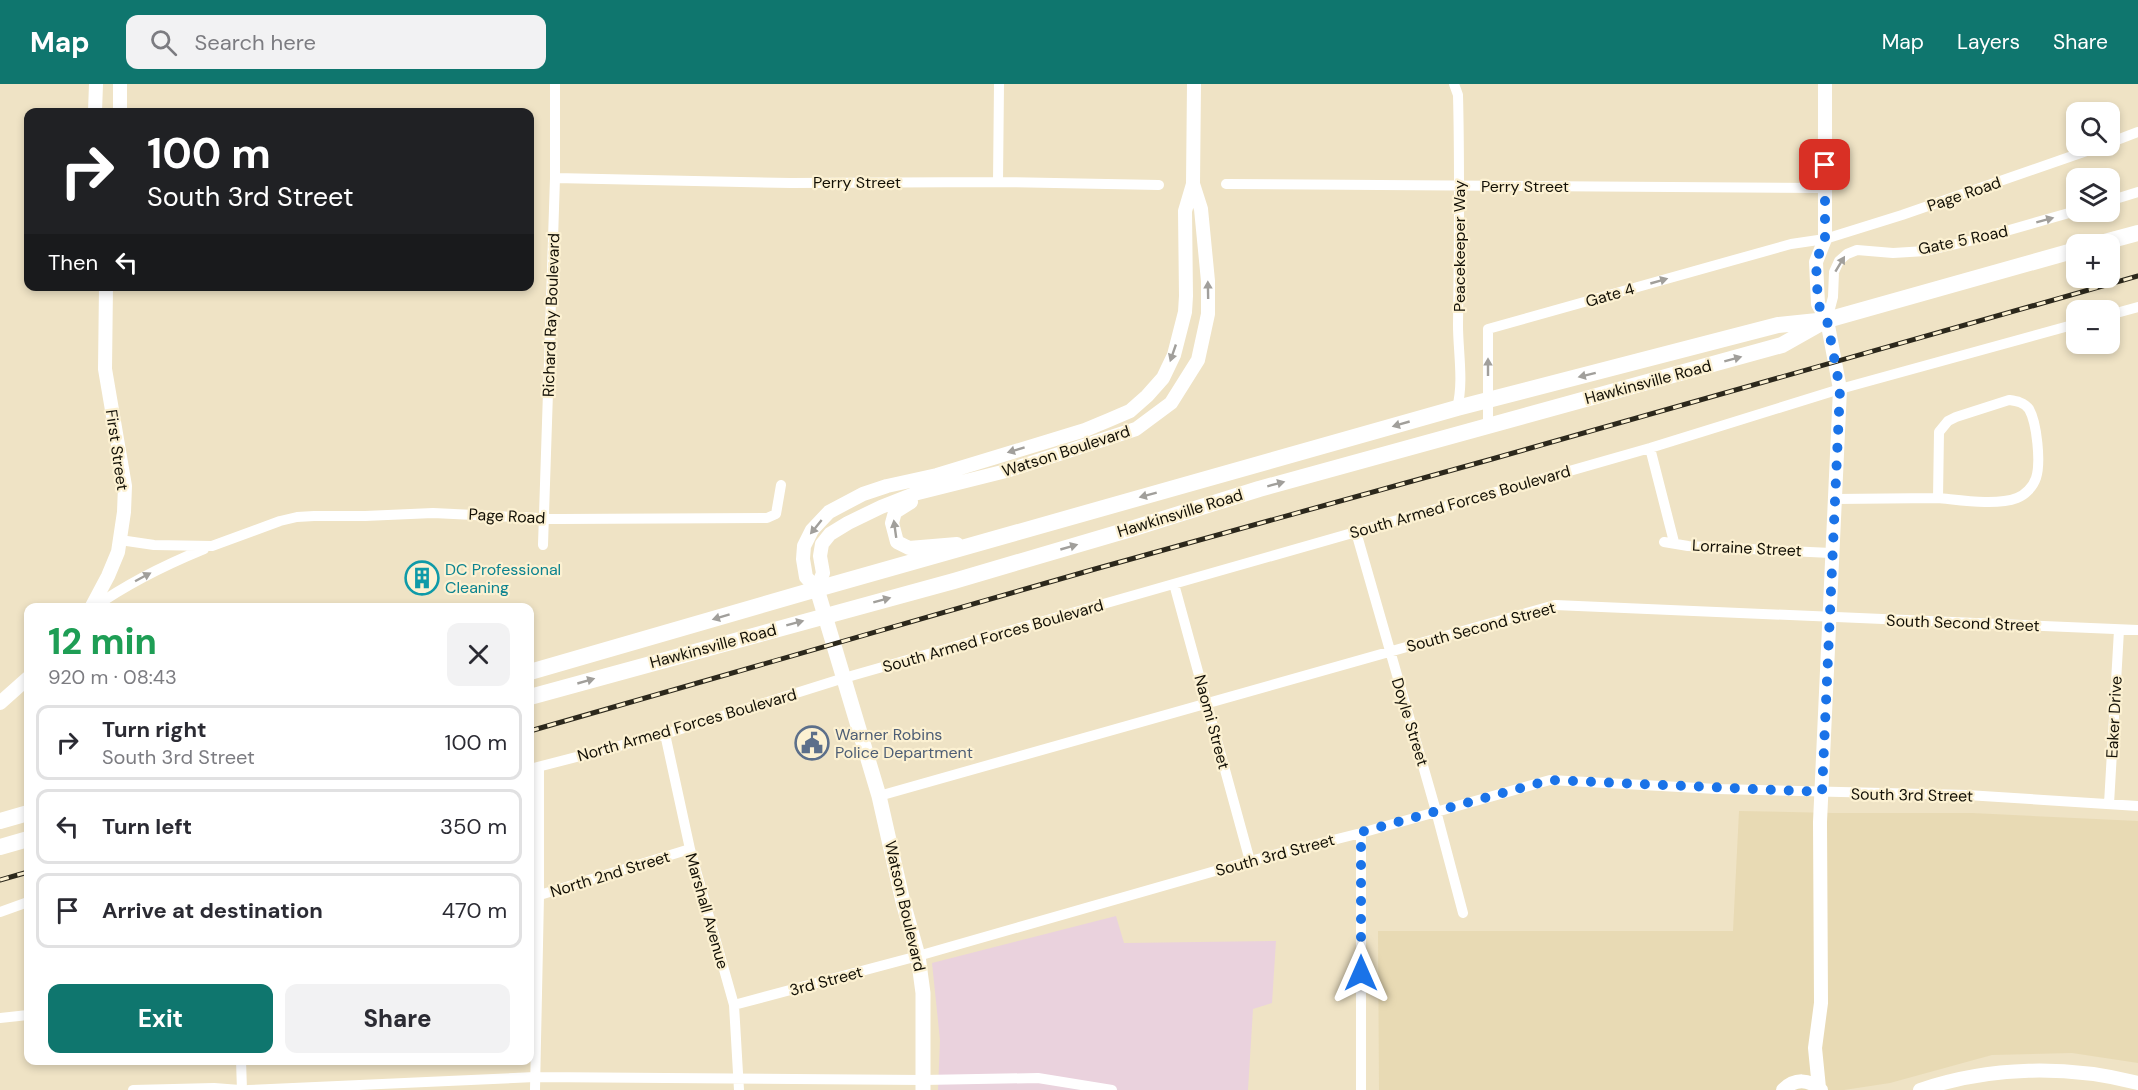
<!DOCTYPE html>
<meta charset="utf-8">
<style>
body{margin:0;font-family:"DM Sans",sans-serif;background:#f2f2f3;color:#2b2b33;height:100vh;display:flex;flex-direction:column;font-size:22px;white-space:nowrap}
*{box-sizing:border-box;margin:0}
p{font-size:20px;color:#7c7c81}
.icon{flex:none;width:33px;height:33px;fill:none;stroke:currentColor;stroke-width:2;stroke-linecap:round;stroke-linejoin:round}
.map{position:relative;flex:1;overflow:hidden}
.panel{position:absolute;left:24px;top:519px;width:510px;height:462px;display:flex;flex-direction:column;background:#fff;border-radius:12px;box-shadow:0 3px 9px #0003}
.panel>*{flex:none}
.banner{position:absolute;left:24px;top:24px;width:510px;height:183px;border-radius:12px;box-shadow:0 3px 9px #0003;background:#202124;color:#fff;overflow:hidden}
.controls{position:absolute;left:2066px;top:18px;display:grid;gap:12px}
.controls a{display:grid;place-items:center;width:54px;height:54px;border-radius:12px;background:#fff;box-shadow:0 3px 9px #0003;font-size:30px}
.pin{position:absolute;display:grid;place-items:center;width:51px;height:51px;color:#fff;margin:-26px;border-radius:12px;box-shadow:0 3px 9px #0006}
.me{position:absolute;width:66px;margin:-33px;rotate:0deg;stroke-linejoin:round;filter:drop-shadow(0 0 4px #0008)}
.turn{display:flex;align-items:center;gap:21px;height:126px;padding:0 24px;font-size:27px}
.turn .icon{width:78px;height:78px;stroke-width:2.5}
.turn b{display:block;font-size:42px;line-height:51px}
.then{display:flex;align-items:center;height:57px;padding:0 24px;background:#0003;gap:12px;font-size:22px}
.round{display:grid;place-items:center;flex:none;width:63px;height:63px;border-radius:12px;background:#f2f2f3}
.summary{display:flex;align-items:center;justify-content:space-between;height:102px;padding:0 24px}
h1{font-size:36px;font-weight:800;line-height:45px;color:#1e9e55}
.action{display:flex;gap:12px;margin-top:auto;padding:12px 24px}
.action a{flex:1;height:69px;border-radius:12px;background:#0f766e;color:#fff;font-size:24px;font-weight:800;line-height:69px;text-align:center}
.action a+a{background:#f2f2f3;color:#2b2b33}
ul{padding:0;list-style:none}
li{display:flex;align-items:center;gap:18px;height:75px;margin:0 12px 9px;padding:0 12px;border:3px solid #e1e1e2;border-radius:12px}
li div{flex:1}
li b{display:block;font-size:22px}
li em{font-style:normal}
header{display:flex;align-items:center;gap:36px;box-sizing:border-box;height:84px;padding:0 30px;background:#0f766e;color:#fff}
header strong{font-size:28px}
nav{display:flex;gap:33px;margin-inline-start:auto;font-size:21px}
.search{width:420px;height:54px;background:#f2f2f3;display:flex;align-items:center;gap:15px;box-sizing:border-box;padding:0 21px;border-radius:12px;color:#7c7c81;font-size:22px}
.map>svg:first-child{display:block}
.commercial{fill:#ead2dd}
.built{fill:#e8dab4}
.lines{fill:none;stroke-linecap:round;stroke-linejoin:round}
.minor{stroke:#fff;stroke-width:10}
.tertiary{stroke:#fff;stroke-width:14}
.secondary{stroke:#fff;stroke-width:15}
.primary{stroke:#fff;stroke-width:16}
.rail-casing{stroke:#2c281c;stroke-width:5}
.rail{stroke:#fcf1d2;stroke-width:3;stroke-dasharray:9;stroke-linecap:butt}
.oneway{fill:#a19f9b}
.route{stroke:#1a73e8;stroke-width:10;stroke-dasharray:0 18}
.labels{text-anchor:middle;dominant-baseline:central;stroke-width:4.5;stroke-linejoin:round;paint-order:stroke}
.street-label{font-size:16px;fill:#131006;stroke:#fcf1d2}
.culture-label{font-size:16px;fill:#0d838f;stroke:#fcf1d2;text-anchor:start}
.service-label{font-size:16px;fill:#4e5e75;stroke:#fcf1d2;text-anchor:start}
</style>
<header>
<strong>Map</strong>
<div class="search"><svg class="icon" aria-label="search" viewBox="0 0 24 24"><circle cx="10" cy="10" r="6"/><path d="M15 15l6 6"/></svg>Search here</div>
<nav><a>Map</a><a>Layers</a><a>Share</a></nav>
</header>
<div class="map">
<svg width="2138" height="1006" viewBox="0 0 2138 1006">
<rect width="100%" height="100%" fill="#efe3c5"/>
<path class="commercial" d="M1116,832L1124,859L1276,857L1272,919L1253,925L1248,1006H938L940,956L932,879Z"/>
<path class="built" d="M1739,727L1833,729H1972L2138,737V979L2072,969L1992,971L1890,999L1844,1006H1379L1378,847H1733Z"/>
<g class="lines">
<path class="minor" d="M1454,0L1458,11C1460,88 1459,165 1458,241C1458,268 1464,298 1457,324
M2109,59L2138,48
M555,94L791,99L998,98L1159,101
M998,98L999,0
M1226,100L1825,104
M2109,117L2138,108
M2109,231L2138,223
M1827,236L1833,213L1834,188L1839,177L1847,170L1857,166L1893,169L1926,167L1978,155L2076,127
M2009,316C2016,317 2024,318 2029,325C2037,339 2041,379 2036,394C2033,403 2025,411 2017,414C1996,422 1960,416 1938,414L1939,348L1948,337L1956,333Z
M1488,342V245L1791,160L1825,155L1902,131L2101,62
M1650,364L1674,458
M1835,415L1938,414
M1356,448L1436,727L1463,829
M120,456L154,461L212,462L280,437L297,433L314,432H365L433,429L560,435L767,434L776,430L781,401
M1664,458L1688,462L1831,469
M543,461L555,94V0
M1174,500L1250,777
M93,524C128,499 165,481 204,465
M665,650L690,765L734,921L739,1006
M530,685L665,650L844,594L1650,364L1840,305L2076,240
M879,712L1555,521L2138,546
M2109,720L2119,546
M530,814L690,765
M0,828L28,818
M734,921L918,872L1250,777L1361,749L1550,696L1717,705L1967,711L2138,722
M0,934L28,931
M241,976L242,1006
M133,1006L214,1004L240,1006
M248,1006L535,993L923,996L1038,994L1112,1006
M535,1006L539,812V683
M1361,1006V749"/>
<path class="tertiary" d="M95,28L96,0
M120,28V0
M1193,100L1201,125L1208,197V230L1198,276L1171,319L1136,345L1006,387L914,410L881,423L848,439L830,450L822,460L820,472L823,489L817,505L806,493L803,475L804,462L812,446L829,428L863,410L887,402L937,391L1085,346L1109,336L1130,327L1147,312L1163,294L1174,271L1185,228L1186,212L1185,127L1193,100L1194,0
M911,418L895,428L892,439L897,458L909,464L957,460
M91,524L108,492L118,468L124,428L125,402L105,285L106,202
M0,619L28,594
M1819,1004L1815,964L1821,919L1820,738L1840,305L1827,236L1818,220L1816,178L1825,155V0
M1783,1006C1795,994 1809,995 1821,1006
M1920,1006C1990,982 2067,981 2138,999"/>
<path class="secondary" d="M817,505L879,712L903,818L918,872L923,909V1006"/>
<path class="primary" d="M2097,160L2138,149
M530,588L817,505L1457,324L1778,241L1827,236L2076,166
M530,613L954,497L1131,445L1259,405L1782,261L1821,239
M0,737L28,729
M0,763L28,755"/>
<defs>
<path id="rail" d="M530,647L1095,485L1492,375L2138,192
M0,796L28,788"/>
</defs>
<use href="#rail" class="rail-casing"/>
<use href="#rail" class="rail"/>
</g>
<defs><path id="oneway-solid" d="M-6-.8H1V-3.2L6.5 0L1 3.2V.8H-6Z" transform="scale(1.5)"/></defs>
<g class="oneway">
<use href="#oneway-solid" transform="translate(2045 136) rotate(-15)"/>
<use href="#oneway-solid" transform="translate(1840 180) rotate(-59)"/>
<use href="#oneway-solid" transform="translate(1659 197) rotate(-16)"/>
<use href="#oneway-solid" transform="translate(1208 206) rotate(-91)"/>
<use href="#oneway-solid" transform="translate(1173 269) rotate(109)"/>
<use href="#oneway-solid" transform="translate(1733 275) rotate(-15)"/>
<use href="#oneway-solid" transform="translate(1488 283) rotate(-90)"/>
<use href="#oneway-solid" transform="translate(1587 291) rotate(166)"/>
<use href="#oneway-solid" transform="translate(1401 340) rotate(164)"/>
<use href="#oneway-solid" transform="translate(1016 366) rotate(163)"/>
<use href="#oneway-solid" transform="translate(1276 400) rotate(-15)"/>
<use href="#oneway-solid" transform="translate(1148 411) rotate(165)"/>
<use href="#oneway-solid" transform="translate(816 443) rotate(129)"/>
<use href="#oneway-solid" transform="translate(895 445) rotate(-98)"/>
<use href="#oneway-solid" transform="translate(1069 463) rotate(-16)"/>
<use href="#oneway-solid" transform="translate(143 493) rotate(-28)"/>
<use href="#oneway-solid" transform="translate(882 516) rotate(-15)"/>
<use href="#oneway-solid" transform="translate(721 533) rotate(163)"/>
<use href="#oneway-solid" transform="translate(795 539) rotate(-15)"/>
<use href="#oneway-solid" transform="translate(586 597) rotate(-16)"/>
</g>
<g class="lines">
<path class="route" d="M1361,889V748L1550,696L1822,708L1840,305L1827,236L1818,220L1816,178L1825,154V81"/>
</g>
<defs>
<symbol id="building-ring" viewBox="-11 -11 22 22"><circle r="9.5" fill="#fcf1d2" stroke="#0f9aa8" stroke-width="1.5"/><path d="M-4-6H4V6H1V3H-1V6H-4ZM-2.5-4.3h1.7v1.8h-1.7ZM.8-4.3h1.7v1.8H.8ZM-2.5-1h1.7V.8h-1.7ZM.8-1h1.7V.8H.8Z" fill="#0f9aa8"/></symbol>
<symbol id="civic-ring" viewBox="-11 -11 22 22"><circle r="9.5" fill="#fcf1d2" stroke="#5c6f8a" stroke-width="1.5"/><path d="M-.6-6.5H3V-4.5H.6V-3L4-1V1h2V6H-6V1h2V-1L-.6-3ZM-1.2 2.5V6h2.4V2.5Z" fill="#5c6f8a"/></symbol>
</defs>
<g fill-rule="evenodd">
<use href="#building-ring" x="403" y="475" width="38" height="38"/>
<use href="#civic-ring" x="793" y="640" width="38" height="38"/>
</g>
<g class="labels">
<g class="street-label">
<text x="857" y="98">Perry Street</text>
<text x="1525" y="102">Perry Street</text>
<text transform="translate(1964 110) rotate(-19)">Page Road</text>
<text transform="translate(1963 156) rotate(-12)">Gate 5 Road</text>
<text transform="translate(1459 162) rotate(-90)">Peacekeeper Way</text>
<text transform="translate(1610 211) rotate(-16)">Gate 4</text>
<text transform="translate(551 231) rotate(-88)">Richard Ray Boulevard</text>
<text transform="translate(1648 298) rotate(-15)">Hawkinsville Road</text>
<text transform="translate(117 366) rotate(82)">First Street</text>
<text transform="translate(1066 367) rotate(-18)">Watson Boulevard</text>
<text transform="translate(1460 418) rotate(-16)">South Armed Forces Boulevard</text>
<text transform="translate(1180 429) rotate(-17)">Hawkinsville Road</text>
<text transform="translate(507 432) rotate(3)">Page Road</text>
<text transform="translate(1747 464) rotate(3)">Lorraine Street</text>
<text transform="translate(1963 539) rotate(2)">South Second Street</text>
<text transform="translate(1481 543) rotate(-15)">South Second Street</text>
<text transform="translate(993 552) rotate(-16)">South Armed Forces Boulevard</text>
<text transform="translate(713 562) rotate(-15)">Hawkinsville Road</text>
<text transform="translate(2114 633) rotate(-87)">Eaker Drive</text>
<text transform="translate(1212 638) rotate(75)">Naomi Street</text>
<text transform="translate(1410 638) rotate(73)">Doyle Street</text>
<text transform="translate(687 641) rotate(-16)">North Armed Forces Boulevard</text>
<text transform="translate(1912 711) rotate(1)">South 3rd Street</text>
<text transform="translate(1275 771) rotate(-15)">South 3rd Street</text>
<text transform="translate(610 790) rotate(-17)">North 2nd Street</text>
<text transform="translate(905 822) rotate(77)">Watson Boulevard</text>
<text transform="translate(707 827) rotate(74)">Marshall Avenue</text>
<text transform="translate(826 897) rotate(-15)">3rd Street</text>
</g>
<g class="culture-label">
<text x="445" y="485">DC Professional<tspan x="445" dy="18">Cleaning</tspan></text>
</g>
<g class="service-label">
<text x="835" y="650">Warner Robins<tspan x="835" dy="18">Police Department</tspan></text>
</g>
</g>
</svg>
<div class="controls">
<a><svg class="icon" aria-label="search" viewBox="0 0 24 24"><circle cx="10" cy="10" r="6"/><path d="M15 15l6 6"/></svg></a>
<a><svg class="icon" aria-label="layers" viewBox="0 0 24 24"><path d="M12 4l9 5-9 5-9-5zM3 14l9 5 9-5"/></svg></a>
<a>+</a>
<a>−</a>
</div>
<div class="pin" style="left:1825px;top:81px;background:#d93025"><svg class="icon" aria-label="arrive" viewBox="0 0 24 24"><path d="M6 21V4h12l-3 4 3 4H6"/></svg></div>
<svg class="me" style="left:1361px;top:889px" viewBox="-20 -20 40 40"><path d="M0-17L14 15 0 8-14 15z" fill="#1a73e8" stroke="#fff" stroke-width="4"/></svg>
<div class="banner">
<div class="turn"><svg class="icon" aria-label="right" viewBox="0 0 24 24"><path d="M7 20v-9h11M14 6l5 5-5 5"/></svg><div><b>100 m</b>South 3rd Street</div></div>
<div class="then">Then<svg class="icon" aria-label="left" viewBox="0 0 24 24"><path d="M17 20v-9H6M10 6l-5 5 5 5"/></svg></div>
</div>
<section class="panel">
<div class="summary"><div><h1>12 min</h1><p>920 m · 08:43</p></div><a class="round"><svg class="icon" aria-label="close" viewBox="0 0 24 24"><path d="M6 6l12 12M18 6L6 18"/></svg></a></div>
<ul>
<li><svg class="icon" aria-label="right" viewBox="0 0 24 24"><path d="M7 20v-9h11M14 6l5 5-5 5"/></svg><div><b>Turn right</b><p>South 3rd Street</p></div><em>100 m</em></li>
<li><svg class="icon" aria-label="left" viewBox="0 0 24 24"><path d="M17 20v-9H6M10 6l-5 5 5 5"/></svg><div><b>Turn left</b></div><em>350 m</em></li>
<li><svg class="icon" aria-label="arrive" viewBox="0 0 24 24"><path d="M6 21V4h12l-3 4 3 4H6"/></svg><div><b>Arrive at destination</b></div><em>470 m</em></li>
</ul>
<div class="action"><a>Exit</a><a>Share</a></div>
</section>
</div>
